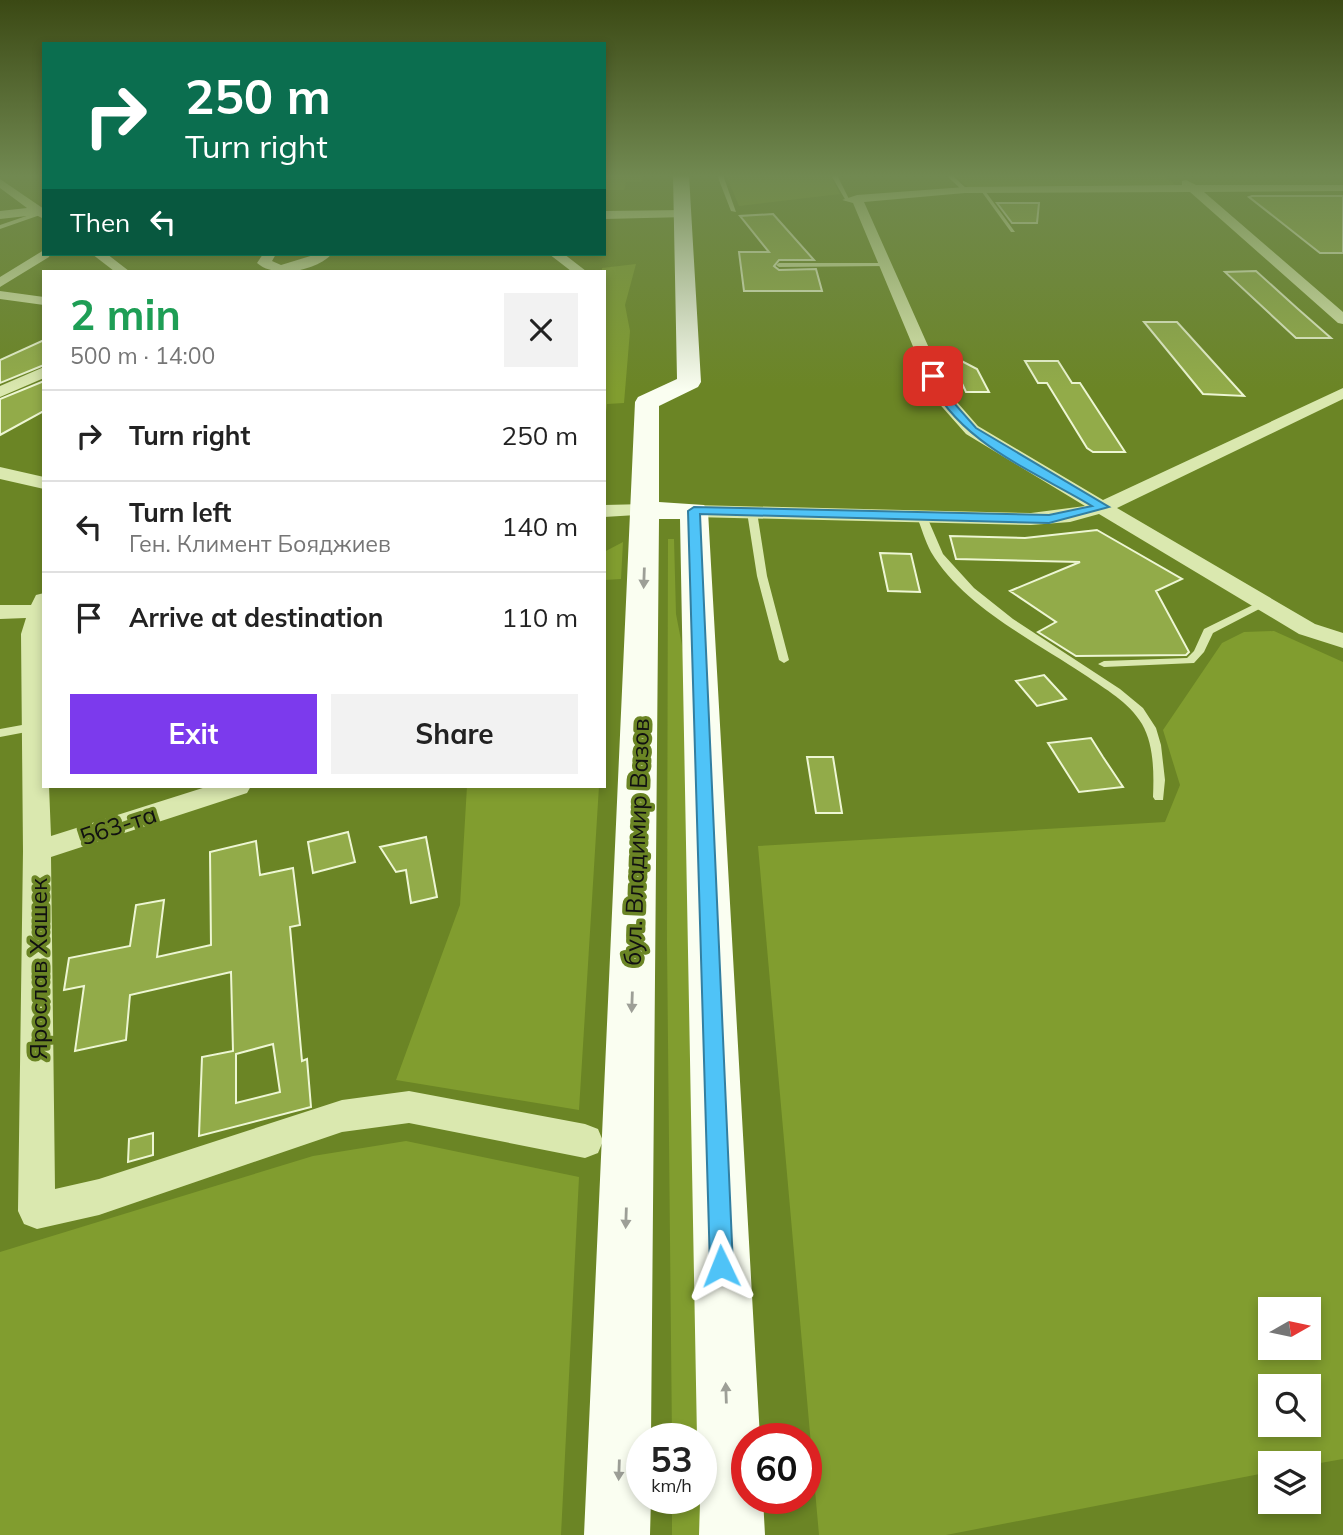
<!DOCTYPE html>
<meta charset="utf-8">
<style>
body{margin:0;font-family:Mulish,sans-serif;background:#f2f2f2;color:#222;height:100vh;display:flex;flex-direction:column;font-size:26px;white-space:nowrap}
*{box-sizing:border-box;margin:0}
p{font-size:23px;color:#767676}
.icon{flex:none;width:38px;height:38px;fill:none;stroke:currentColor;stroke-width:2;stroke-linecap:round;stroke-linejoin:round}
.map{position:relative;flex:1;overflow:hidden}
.details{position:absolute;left:42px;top:270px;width:564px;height:518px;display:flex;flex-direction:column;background:#fff;border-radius:0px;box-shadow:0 4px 10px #0003}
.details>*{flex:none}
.banner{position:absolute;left:42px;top:42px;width:564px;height:214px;border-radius:0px;box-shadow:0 4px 10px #0003;background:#0b6e4f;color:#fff;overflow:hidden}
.needle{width:46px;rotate:81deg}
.tools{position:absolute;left:1258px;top:1297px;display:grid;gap:14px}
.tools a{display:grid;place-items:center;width:63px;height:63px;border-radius:0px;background:#fff;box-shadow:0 4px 10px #0003;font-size:35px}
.speed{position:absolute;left:626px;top:1423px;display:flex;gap:14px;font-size:35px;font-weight:700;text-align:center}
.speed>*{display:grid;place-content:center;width:91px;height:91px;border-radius:50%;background:#fff;box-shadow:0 4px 10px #0003;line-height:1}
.speed small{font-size:18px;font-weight:400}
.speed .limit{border:10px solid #d22;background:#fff;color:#111}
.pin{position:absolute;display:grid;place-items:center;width:60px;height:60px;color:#fff;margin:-30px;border-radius:14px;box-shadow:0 4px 10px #0006}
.me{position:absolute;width:77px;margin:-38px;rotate:358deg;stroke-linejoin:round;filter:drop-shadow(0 0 5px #0008)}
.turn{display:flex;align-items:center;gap:24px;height:147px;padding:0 28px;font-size:32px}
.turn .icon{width:91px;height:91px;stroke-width:2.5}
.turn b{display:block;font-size:49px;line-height:60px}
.then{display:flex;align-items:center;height:66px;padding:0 28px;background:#0003;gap:14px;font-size:26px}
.round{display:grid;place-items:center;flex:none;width:74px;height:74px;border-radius:0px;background:#f2f2f2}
.overview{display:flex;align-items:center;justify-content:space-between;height:119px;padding:0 28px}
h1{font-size:42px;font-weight:700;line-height:52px;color:#1e9e55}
.button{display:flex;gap:14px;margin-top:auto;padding:14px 28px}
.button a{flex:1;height:80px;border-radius:0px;background:#7c3aed;color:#fff;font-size:28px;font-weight:700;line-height:80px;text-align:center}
.button a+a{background:#f2f2f2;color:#222}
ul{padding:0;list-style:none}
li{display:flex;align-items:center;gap:21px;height:91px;padding:0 28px;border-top:2px solid #e0e0e0}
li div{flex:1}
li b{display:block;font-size:26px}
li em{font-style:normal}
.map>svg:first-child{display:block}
.green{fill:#819d2f;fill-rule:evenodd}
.building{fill:#92ab49;stroke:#edf6d3;stroke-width:2;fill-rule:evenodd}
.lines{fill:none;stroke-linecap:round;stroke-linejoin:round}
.service{fill:#dae8af;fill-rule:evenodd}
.minor{fill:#dae8af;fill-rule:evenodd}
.primary{fill:#fafef1;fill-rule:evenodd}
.oneway{fill:#9d9f97}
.route{fill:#4fc3f7;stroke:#337fa1;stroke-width:2}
.labels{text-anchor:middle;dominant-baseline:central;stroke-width:7;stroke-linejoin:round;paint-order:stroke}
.street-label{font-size:24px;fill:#111;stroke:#6b8525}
</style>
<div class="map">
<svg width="1343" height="1535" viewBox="0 0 1343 1535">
<rect width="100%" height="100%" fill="#6b8525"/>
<path class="green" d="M604,175H641L642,182H626L624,190H604Z
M726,175H830L840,194L739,206Z
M953,175H1163L1175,185L968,187Z
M636,264L625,305L630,331L624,403L607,404L604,429L602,268Z
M668,539H674L676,614L685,661L706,1535H672V1498H702V1438H672L667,943Z
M623,542L621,579L604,580V552Z
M1274,631L1343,662V1459L1309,1465L1270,1463V1472L946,1535H819L758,846L1165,822L1180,785L1163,730L1222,643L1244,632ZM1270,1309H1309V1348H1270ZM1270,1386H1309V1424H1270Z
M467,786H599L579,1110L396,1080L460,905Z
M406,1141L579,1177L561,1535H0V1252L313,1156Z"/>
<path class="building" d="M1252,196H1343V253H1320L1249,197Z
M997,203H1039L1037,223H1012Z
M773,214L814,260H779L774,266L779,270L816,269L822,291H744L739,252H769L740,216Z
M1256,271L1298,309L1331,338H1296L1225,272Z
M1144,322H1177L1244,396L1203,394Z
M44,340V365L0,383V360Z
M948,354L977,369L989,392H966Z
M1025,361H1058L1072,383H1080L1125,452H1093L1087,448L1047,383H1038Z
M44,381V411L0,435V399Z
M1097,530L1182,579L1156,591L1189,652L1186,655L1076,656L1038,632L1056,622L1010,591L1080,562L956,559L950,536L1025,538Z
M880,553L911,554L920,592L888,591Z
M1044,675L1066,699L1037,706L1016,681Z
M1091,738L1103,757L1123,787L1079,792L1048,743Z
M807,757H833L842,813H816Z
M348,832L355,862L313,873L308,842Z
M426,837L437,897L411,903L406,870L396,872L380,847Z
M256,841L260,875L293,868L300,925L290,927L302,1061L307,1059L311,1107L199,1136L202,1057L233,1051L231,972L130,995L126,1040L75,1051L84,986L64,990L69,958L130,946L136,905L164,900L157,957L211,945L210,852ZM273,1044L280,1092L236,1103V1054Z
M153,1133V1155L128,1162L129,1139Z"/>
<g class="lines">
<path class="service" d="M717,175H723L736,212L731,211Z
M831,175H837L850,201H846Z
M946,175H952L967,189V191H963Z
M979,188H983L1015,232H1011Z
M41,211L43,214L0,229V225Z
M885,263L887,266L779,267L776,265L779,263Z
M752,509L757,512L767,576L789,660L784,663L779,660L757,576L747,512Z
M922,514L927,517L943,554L974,588L1013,619L1120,689L1143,708L1156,728L1161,745L1165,780L1163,800H1155L1153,797C1154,773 1154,745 1142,724C1129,702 1105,689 1085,675C1034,641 963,606 931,552C925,541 922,529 917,517Z
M1263,600L1267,601V605L1213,633L1204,652L1194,663L1104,667L1098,664L1104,661L1187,658L1194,651L1204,629Z
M33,723L37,724L39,727L37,730L0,737V729Z"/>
<path class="minor" d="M0,179L44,209V219L36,215L0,219V211L27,208L0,188Z
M1186,180L1196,185H1343V191L1204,192L1343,312V324L1338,323L1190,192L965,193L864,202L949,393L978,426L1103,500L1343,388V399L1117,508L1315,624L1343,633V648L1299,634L1099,514L1070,522L1031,525L694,517L684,511L694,505L1031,513L1085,506L966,434L935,399L853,203L842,200L857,195L965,187L1182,185V181Z
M683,210L687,211V217L604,219V211Z
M44,250V254H50L49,257L0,287V277Z
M92,254H107L129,271H114Z
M263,254H276L272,261L281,265L317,254H332C316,271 275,279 257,263Z
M549,254H564L586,271H571Z
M0,291L44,297V305L0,299Z
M44,367V378L0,397V386Z
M0,467L44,477V489L0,479Z
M646,504L656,510L653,514L604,517V505Z
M44,593V786H49L51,836L209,786H251L247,793L51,857L55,1189L99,1179L342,1100L409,1091L585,1124L598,1129L603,1141L598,1153L585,1158L409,1123L342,1132L99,1215L37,1229L24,1224L18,1211L23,851L21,634L26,618L0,619V605H31L36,595Z"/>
<path class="primary" d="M673,175H689L701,382L698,387L659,406V502L704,505L708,511L760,1438H747V1498H763L765,1535H699L702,1438H697L680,519H659L651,1438H642V1498H651L650,1535H584L635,402L638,397L677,379Z"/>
</g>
<defs><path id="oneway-solid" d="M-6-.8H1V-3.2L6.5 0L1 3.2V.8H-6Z" transform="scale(1.75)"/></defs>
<g class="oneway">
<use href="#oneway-solid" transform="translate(644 578) rotate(92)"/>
<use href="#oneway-solid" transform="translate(632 1002) rotate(92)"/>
<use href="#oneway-solid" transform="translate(626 1218) rotate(92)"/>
<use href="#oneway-solid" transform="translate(726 1393) rotate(-92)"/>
<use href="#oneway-solid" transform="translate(619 1470) rotate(92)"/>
</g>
<linearGradient id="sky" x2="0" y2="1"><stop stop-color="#3b4914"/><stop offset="0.45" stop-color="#718951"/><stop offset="1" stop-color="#718951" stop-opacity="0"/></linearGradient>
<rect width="1343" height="390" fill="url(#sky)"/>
<path class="route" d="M933,373L938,376L946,394L976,428L1109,507L1049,523L700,514L733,1266L730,1275L721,1278L713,1275L710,1266L688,511L694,507L1049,515L1092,506C1034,471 956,442 928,376Z"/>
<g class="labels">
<g class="street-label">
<text transform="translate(118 825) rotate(-18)">563-та</text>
<text transform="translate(636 842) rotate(-88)">бул. Владимир Вазов</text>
<text transform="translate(38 969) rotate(-90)">Ярослав Хашек</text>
</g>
</g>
</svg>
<div class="tools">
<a><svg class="needle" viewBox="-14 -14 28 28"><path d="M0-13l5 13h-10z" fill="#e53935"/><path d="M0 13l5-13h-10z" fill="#767676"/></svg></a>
<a><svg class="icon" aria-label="search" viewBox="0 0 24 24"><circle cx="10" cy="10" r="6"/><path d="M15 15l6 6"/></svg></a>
<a><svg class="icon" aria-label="layers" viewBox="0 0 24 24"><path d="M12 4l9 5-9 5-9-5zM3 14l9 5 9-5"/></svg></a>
</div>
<div class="speed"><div>53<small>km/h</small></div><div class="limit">60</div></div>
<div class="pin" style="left:933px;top:376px;background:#d93025"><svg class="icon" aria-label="arrive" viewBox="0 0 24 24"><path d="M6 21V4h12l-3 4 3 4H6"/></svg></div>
<svg class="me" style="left:721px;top:1266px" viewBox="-20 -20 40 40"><path d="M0-17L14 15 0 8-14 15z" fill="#4fc3f7" stroke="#fff" stroke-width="4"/></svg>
<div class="banner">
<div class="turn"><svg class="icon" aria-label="right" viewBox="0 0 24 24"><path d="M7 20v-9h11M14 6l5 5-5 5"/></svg><div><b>250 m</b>Turn right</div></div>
<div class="then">Then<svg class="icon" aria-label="left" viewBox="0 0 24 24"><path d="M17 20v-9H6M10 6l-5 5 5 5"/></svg></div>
</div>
<section class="details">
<div class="overview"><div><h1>2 min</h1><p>500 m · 14:00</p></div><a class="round"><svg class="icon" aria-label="close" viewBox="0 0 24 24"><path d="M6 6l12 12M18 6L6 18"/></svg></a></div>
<ul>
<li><svg class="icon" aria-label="right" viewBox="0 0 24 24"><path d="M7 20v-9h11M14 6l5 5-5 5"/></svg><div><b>Turn right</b></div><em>250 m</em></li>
<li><svg class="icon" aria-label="left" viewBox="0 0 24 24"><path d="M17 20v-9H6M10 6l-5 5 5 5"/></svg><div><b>Turn left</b><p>Ген. Климент Бояджиев</p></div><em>140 m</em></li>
<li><svg class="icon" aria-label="arrive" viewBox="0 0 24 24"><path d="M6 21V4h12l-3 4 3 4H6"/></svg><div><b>Arrive at destination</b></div><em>110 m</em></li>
</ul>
<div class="button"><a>Exit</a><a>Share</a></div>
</section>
</div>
